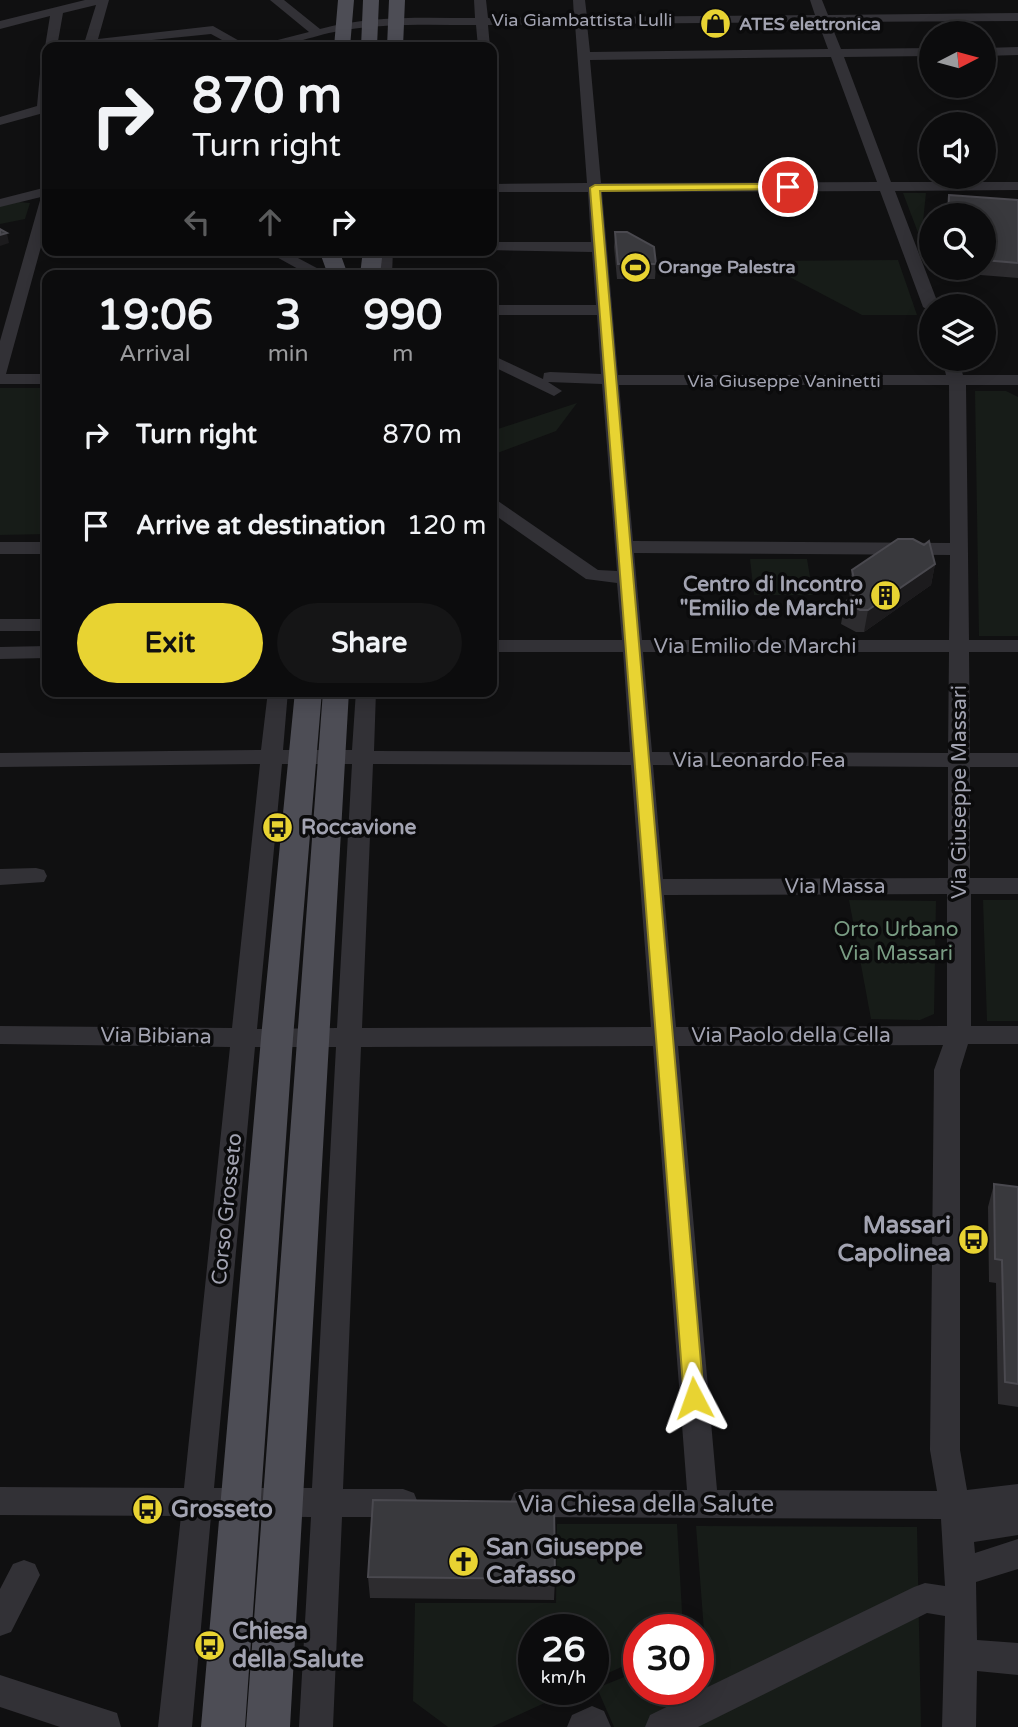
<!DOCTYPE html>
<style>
body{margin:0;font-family:"Varela Round",sans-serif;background:#151516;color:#f1f3f6;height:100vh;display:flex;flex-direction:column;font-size:26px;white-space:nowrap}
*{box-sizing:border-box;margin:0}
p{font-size:23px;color:#9a9b9d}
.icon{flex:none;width:38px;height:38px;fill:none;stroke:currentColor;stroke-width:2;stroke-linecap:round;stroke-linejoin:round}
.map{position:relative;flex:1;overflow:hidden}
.side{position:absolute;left:42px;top:270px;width:455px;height:427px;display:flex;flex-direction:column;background:#0c0c0d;border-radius:14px;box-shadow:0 4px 18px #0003,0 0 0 2px #2c2c2e}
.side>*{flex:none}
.top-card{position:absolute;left:42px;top:42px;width:455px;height:214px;border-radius:14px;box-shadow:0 4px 18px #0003,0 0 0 2px #2c2c2e;background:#0c0c0d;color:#f1f3f6;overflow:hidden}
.needle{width:46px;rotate:84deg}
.controls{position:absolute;left:919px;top:21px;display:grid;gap:14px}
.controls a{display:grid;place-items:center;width:77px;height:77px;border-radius:50%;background:#0c0c0d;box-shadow:0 4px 18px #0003,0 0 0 2px #2c2c2e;font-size:35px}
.speed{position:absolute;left:518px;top:1614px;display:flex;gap:14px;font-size:35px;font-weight:700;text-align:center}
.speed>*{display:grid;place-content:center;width:91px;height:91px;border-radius:50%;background:#0c0c0d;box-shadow:0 4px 18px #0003,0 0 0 2px #2c2c2e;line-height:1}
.speed small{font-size:18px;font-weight:400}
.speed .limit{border:10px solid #d22;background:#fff;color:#111}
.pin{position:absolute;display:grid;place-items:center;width:60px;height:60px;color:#fff;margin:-30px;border:4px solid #fff;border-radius:50%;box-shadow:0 2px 7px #0007}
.me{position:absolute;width:77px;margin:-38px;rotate:356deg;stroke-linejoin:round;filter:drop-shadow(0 0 5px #0008)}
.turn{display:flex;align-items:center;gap:24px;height:147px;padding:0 35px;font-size:32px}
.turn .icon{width:91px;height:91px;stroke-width:2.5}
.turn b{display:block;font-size:49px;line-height:60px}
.lanes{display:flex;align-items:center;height:66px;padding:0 35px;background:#0003;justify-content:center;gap:35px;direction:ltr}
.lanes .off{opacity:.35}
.eta{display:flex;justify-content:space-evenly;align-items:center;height:119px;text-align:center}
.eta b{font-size:42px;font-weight:800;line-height:49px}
.primary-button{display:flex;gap:14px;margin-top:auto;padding:14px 35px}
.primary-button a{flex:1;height:80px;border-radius:42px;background:#e8d332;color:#111;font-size:28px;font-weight:800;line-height:80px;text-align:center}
.primary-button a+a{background:#151516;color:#f1f3f6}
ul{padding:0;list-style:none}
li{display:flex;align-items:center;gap:21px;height:91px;padding:0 35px}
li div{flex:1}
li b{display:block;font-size:26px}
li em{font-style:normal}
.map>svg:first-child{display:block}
.green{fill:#171c18}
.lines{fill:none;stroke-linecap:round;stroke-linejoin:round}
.minor{fill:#323136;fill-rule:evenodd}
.major{fill:#4d4d55;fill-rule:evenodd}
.wall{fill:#2d2c2f}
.shaded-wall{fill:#1c1b1d}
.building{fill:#39393d;stroke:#4a494f;stroke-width:2}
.route{fill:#e8d332;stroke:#978920;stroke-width:2}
.labels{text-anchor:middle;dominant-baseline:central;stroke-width:7;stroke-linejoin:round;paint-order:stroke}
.far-street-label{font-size:18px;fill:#a2a3b1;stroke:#0b0b0c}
.far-poi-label{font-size:18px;font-weight:bold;fill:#a2a3b1;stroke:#0b0b0c;text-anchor:start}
.poi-label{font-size:21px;font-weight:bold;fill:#a2a3b1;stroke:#0b0b0c;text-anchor:end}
.street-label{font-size:21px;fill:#a2a3b1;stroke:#0b0b0c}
.park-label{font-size:21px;fill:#799c83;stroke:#0b0b0c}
.near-poi-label{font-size:24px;font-weight:bold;fill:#a2a3b1;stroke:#0b0b0c;text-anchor:start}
.near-street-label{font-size:24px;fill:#a2a3b1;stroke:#0b0b0c}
</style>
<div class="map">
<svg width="1018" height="1727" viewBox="0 0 1018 1727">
<rect width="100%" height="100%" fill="#101011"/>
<path class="green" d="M903,193H926L921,241L930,242L928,259Z
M18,202L30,203L25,219L0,224V206Z
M898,260L917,315H862L759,261Z
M0,388H47V534L0,535Z
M975,391H1006L1018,397V636H979Z
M577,403L556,431L492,455V431Z
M750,559H807L813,595H754Z
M849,900L936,901L934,1014L920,1020L871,1019Z
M983,900H1018V1021H987Z
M557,1524H677L683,1629H639V1659L593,1680V1629H534V1689H575L492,1727H448L413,1701L415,1603H556Z
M696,1526L917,1527L921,1727H614L597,1688L639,1671V1689H698V1647L705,1644Z"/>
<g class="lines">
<path class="minor" d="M85,0H109L98,39L213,26L250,47H235L211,34L83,47L96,5L63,13L57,47H47V50L45,47L50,16L0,29V21Z
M270,0H284L320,29C370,15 424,18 475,18L474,0H486L488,18L574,17L573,0H585L587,17L815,15L810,0H822L828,15L1018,13V21L830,22L841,49L931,48V56L844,57L891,182H1018V190L895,191L939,306H931V312L923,307L880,191L602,192L618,375H946L942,359H958L963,375H1018V385H966L969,640H1018V652H969L970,753H1018V767H970V878H1018V894H971V1026H1018V1044H968L960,1070V1450L967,1490L1018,1484V1535L974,1542L975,1553L1018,1539V1569L976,1582L977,1640L1018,1643V1675L977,1671L976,1727H942L945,1616L927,1613L698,1727H645L650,1715L914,1587L925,1583L945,1586L941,1519L525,1517L514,1513L510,1503L514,1493L525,1489L687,1490L653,1046L361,1047L343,1489H403L414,1493L418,1503L414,1513L403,1517H342L333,1727H299L311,1517L211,1516L192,1727H158L181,1516L0,1515V1487L184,1488L230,1047L0,1044V1026L232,1028L260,764L0,767V753L261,750L268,691H288L283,750H352L356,691H376L374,751L630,752L623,652H492V640H622L617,583L586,579L492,513V500L498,501L598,570L617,571L602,384L548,382L562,391L554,396L492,366V355L543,379L544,373L550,372L601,374L597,315H492V305H596L592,252L487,250H492V242H591L588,192H492V184L587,183L575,24L488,25L490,47H478L476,25C433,25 388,23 345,30C316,34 290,47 260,47L262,44L309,32ZM818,22L828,49L590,52L587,24ZM831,57L877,182L601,183L590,60ZM619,385H949L950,543L633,541ZM634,553L950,555L949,640H642ZM643,652H949L948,753L652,752ZM282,764H352L337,1028L257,1029ZM373,764L631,765L651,1027L362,1028ZM653,765L948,767V878L663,879ZM947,894V1026L676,1027L664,895ZM943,1045L934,1070L930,1450L937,1491L717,1490L678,1046ZM255,1047H336L312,1488H214Z
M1018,47V55L984,56V48Z
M47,59V112L0,125V117L37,106L41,63Z
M47,187V225L6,374H47V384H0V341L41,197L0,207V199Z
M264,250H283L328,274L309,275Z
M377,250H393L392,275H376Z
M0,542H47V554H0Z
M0,619H47V631H0Z
M47,646V658L0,659V647Z
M36,868L44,870L47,876L44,882L0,885V869Z
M24,1560L35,1564L40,1575L11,1632L0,1636V1589L13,1564Z
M0,1675L117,1713L121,1727H60L0,1707Z
M592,1706L604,1711L611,1727H567L572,1715Z"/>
<path class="major" d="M338,0H354L350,47H334Z
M363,0H379L377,47H361Z
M389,0H405L403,47H387Z
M319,250H339L348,275H328Z
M363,250H383L380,275H360Z
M295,691H322L293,1038L245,1727H201L261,1038Z
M323,691H349L290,1727H246Z"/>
</g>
<path class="wall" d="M949,195L1018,200V278L943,272L944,268H984V215H947Z
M615,232L656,264L655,279H617L614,247Z
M492,515L498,574V596H492Z
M935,564L931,585L864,632H856L841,624L845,602L850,598L849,592L852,570Z
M994,1184L1018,1187V1407L998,1404L996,1283L989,1282L988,1207Z
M368,1577L555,1579L554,1600L370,1598Z"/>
<path class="shaded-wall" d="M7,233L9,243L0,246V235Z
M935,564L931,585L864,632L868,610Z"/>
<path class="building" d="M949,195L1018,200V263L984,260V215H948Z
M0,229L7,233L0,235Z
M615,232H627L654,247L656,264H618Z
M492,515H495L498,574H492Z
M898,539H913L924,545L929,541L935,564L868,610H860L845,602L857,593L852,570Z
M994,1184L1018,1187V1384L1005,1382L1002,1260L995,1259Z
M373,1500L554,1502L555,1579L368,1577Z"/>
<path class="route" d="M788,184L792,185V189L600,191L704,1398L701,1404L694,1407L687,1404L684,1398L590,188L595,185Z"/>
<defs>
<symbol id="shop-disc" viewBox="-11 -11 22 22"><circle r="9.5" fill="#e8d332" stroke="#0b0b0c"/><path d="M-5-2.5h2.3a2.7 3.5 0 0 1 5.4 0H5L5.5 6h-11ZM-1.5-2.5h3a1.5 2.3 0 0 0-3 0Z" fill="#111"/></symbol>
<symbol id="stadium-disc" viewBox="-11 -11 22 22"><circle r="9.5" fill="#e8d332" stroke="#0b0b0c"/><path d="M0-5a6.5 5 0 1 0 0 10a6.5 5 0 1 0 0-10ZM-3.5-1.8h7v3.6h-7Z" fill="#111"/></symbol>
<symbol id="building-disc" viewBox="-11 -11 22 22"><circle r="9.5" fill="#e8d332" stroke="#0b0b0c"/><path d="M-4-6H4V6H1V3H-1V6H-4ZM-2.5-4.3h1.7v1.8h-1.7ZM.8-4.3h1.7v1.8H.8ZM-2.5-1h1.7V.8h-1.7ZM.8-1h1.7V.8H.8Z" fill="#111"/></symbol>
<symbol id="bus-disc" viewBox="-11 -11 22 22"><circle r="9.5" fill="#e8d332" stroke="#0b0b0c"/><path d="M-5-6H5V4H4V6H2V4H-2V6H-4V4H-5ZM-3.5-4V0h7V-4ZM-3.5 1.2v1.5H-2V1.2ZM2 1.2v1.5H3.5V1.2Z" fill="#111"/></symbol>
<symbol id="church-disc" viewBox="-11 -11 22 22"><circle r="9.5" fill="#e8d332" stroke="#0b0b0c"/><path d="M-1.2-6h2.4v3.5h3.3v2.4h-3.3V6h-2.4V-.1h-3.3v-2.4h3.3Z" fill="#111"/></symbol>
</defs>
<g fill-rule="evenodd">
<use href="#shop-disc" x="698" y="6" width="35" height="35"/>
<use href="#stadium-disc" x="618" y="250" width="35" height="35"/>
<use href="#building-disc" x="868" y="578" width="35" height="35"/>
<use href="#bus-disc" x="260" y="810" width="35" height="35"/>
<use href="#bus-disc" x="956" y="1222" width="35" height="35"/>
<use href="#bus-disc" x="130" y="1492" width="35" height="35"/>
<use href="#church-disc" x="446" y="1544" width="35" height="35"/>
<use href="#bus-disc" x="192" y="1628" width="35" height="35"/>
</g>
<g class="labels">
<g class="far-street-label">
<text x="582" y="20">Via Giambattista Lulli</text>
<text x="784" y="381">Via Giuseppe Vaninetti</text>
</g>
<g class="far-poi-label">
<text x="739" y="24">ATES elettronica</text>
<text x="658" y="267">Orange Palestra</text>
</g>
<g class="poi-label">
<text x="863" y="584">Centro di Incontro<tspan x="863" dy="24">"Emilio de Marchi"</tspan></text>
<text x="301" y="827" text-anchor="start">Roccavione</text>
</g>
<g class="street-label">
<text x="755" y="646">Via Emilio de Marchi</text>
<text x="759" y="760">Via Leonardo Fea</text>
<text transform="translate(959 792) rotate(-90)">Via Giuseppe Massari</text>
<text x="835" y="886">Via Massa</text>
<text x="791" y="1035">Via Paolo della Cella</text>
<text transform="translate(156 1036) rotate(1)">Via Bibiana</text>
<text transform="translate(227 1209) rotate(-84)">Corso Grosseto</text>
</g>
<g class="park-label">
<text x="896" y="929">Orto Urbano<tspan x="896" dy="24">Via Massari</tspan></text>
</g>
<g class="near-poi-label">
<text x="951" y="1225" text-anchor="end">Massari<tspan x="951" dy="28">Capolinea</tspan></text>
<text x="171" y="1509">Grosseto</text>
<text x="486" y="1547">San Giuseppe<tspan x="486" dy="28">Cafasso</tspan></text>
<text x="232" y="1631">Chiesa<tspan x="232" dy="28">della Salute</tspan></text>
</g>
<g class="near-street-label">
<text x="646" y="1504">Via Chiesa della Salute</text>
</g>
</g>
</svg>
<div class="controls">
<a><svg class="needle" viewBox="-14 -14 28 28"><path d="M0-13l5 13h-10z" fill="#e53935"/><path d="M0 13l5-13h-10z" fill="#9a9b9d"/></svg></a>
<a><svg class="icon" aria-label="sound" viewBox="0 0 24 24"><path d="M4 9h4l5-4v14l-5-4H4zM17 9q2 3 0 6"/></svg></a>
<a><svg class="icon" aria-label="search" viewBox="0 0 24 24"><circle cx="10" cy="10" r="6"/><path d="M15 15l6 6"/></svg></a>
<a><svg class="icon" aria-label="layers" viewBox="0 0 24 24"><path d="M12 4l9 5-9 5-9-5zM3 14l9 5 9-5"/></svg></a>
</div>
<div class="speed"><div>26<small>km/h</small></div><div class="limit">30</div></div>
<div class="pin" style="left:788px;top:187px;background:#d93025"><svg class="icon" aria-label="arrive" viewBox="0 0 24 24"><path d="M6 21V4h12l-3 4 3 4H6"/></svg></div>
<svg class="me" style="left:694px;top:1398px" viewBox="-20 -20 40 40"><path d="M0-17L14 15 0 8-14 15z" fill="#e8d332" stroke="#fff" stroke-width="4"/></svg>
<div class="top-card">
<div class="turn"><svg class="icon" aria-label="right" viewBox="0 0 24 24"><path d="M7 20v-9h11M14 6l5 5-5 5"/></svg><div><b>870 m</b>Turn right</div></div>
<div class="lanes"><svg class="icon off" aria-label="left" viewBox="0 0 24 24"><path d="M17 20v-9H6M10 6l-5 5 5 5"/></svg><svg class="icon off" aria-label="ahead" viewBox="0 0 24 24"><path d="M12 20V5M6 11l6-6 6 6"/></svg><svg class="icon" aria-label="right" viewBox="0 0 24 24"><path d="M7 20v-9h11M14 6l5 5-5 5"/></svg></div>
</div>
<section class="side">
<div class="eta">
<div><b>19:06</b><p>Arrival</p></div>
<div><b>3</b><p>min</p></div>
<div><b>990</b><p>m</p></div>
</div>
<ul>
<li><svg class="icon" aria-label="right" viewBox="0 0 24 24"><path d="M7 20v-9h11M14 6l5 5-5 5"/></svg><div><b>Turn right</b></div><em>870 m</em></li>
<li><svg class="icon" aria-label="arrive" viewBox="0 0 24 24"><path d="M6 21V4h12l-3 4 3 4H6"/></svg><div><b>Arrive at destination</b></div><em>120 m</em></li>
</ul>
<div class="primary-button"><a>Exit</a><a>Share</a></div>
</section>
</div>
